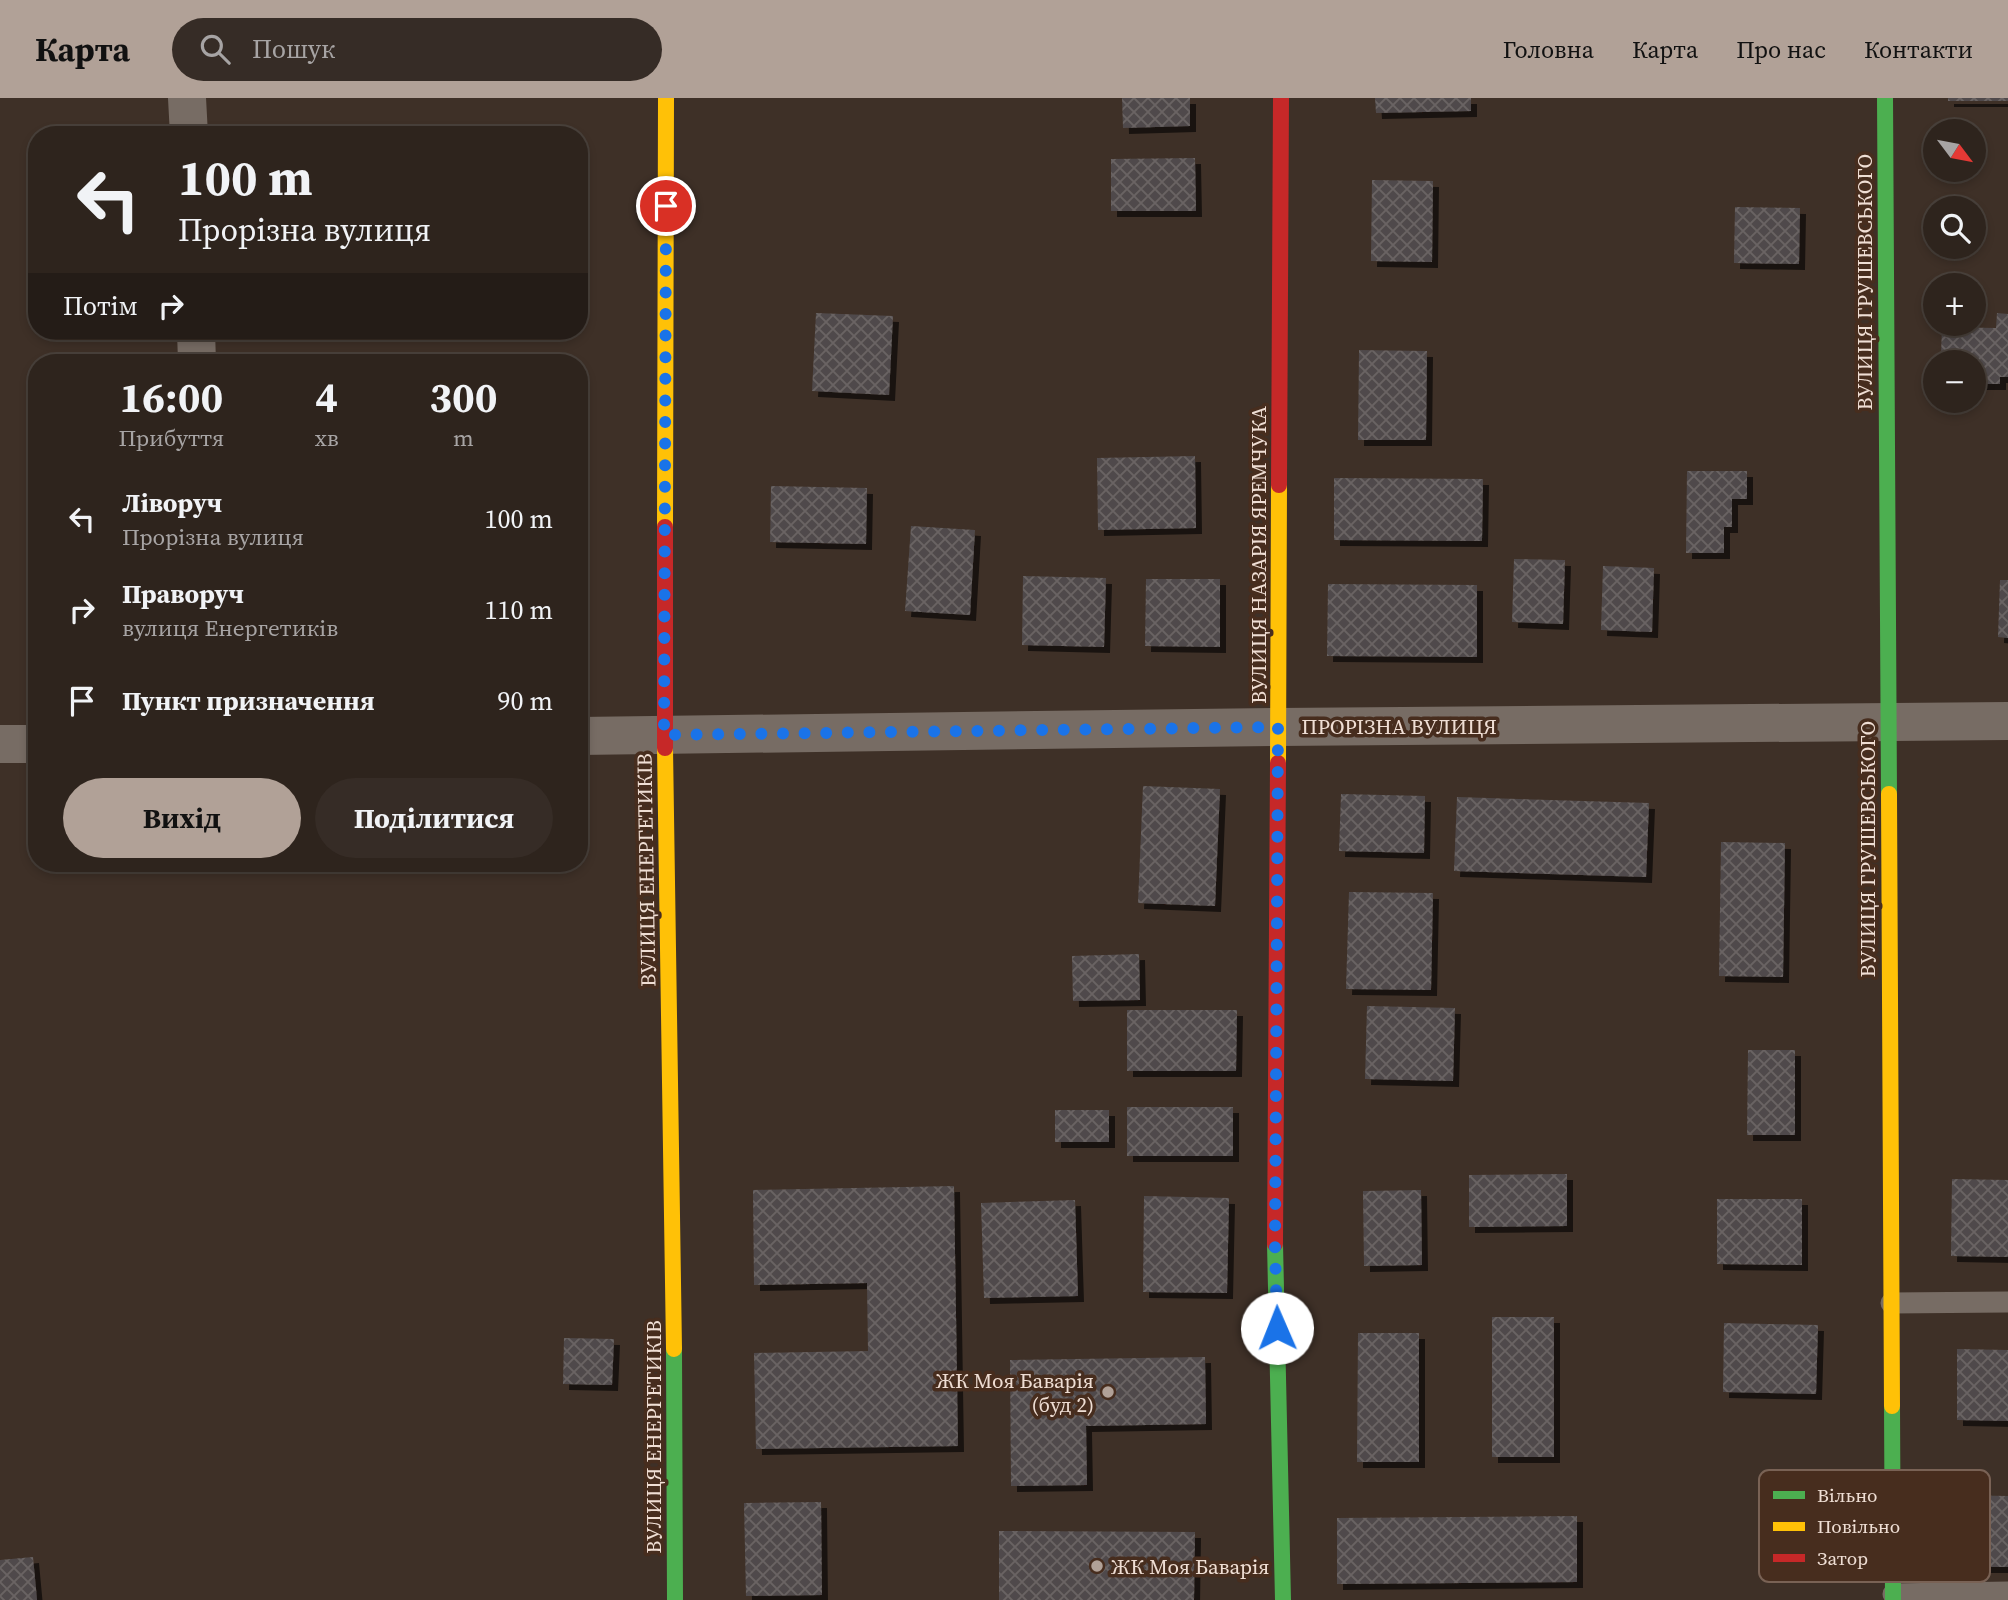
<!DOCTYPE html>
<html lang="uk">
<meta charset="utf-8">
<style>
body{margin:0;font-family:"Source Serif 4",serif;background:#362c26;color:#f1f3f6;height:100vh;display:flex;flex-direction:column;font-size:26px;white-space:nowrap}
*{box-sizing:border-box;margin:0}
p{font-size:23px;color:#a7a4a4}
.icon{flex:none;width:38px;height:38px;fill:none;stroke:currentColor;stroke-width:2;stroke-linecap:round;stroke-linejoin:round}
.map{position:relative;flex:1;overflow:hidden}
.panel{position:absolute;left:28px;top:256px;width:560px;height:518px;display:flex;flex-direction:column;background:#2e241d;border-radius:28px;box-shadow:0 4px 10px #0003,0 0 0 2px #49413b}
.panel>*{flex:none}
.banner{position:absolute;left:28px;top:28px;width:560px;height:214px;border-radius:28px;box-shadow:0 4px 10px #0003,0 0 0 2px #49413b;background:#2e241d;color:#f1f3f6;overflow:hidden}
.needle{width:46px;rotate:122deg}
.controls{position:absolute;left:1923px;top:21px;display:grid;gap:14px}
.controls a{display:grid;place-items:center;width:63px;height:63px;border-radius:50%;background:#2e241d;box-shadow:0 4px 10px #0003,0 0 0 2px #49413b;font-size:35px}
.pin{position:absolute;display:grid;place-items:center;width:60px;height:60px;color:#fff;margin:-30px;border:4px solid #fff;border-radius:50%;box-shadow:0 2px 7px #0007}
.me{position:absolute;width:77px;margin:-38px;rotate:359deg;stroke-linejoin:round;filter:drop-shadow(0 0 5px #0008)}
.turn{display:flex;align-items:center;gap:24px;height:147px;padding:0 35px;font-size:32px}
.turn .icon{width:91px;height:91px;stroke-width:2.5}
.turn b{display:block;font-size:49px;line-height:60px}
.then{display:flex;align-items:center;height:66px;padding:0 35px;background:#0003;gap:14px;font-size:26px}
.eta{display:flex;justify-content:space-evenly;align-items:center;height:119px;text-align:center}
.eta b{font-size:42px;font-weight:700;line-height:49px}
.primary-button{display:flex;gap:14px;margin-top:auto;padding:14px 35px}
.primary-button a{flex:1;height:80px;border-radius:42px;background:#b1a197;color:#111;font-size:28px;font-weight:700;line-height:80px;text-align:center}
.primary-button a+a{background:#362c26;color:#f1f3f6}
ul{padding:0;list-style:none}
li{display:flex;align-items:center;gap:21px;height:91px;padding:0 35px}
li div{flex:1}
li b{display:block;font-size:26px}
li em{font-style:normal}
header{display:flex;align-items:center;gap:42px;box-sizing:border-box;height:98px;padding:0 35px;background:#b1a197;color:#111}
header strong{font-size:33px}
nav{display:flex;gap:38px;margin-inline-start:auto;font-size:24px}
.search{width:490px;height:63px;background:#362c26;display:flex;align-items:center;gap:18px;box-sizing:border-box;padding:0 24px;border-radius:38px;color:#a7a4a4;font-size:26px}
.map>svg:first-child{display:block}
.building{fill:url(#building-cross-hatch);filter:url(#shadow)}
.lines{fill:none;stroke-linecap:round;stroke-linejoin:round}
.lane{stroke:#776c64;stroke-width:21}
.street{stroke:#776c64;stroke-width:38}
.fast{stroke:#4caf50;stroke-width:16}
.slow{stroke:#ffc107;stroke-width:16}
.jam{stroke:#c62828;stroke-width:16}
.route{stroke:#1a73e8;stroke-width:12;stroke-dasharray:0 21.6}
.poi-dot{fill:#b1a197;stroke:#472d1e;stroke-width:2.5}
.labels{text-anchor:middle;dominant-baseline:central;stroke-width:7;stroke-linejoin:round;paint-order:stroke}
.street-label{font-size:21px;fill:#efded4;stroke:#472d1e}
.poi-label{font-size:21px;fill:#efded4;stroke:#472d1e;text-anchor:end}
.key{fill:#472d1e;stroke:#796255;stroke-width:2}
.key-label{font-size:19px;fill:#efded4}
</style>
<header>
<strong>Карта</strong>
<div class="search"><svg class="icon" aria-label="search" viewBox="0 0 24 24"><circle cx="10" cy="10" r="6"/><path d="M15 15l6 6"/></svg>Пошук</div>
<nav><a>Головна</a><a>Карта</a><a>Про нас</a><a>Контакти</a></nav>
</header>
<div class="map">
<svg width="2008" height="1502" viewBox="0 0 2008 1502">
<defs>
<pattern id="building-cross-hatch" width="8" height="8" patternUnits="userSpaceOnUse" patternTransform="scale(1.75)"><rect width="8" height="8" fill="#504a4b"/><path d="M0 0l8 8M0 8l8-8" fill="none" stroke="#6a6464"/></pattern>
<filter id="shadow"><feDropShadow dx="6" dy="6" stdDeviation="0" flood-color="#0009"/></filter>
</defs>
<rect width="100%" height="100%" fill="#3e3027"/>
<path class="building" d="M1122,0H1190V28L1123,30Z
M1375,0H1471V13L1376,15Z
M1948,0H2008V3H1948Z
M1195,60L1196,113H1111V61Z
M1372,82L1433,83L1432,164L1371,163Z
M1735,109L1800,110L1799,166L1734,165Z
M816,215L893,218L889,297L812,293Z
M1997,215L2008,216V279H2000V286H1978V279H1974V264H1958V258L1941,257L1942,229L1996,230Z
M1359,252L1427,253L1426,342H1358Z
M1195,358L1196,430L1098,432L1097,360Z
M1687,373H1747V401H1732V429H1724V455H1686Z
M1334,380L1483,381L1482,443L1334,442Z
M771,388L867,390L866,446L770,444Z
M911,428L975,432L970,517L905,513Z
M1514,461L1565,462L1563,526L1512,524Z
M1603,468L1654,470L1652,534L1601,532Z
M1023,478L1106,480L1104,549L1022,547Z
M1146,481H1220V549L1145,548Z
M2000,482H2008V540L1998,539Z
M1328,486L1477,487V559L1327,558Z
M1143,688L1220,691L1215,808L1138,805Z
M1341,696L1425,698L1424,755L1339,753Z
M1457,699L1649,705L1646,779L1454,773Z
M1721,744L1785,745L1783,879L1719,878Z
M1349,794L1433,795L1431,892L1346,891Z
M1139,856L1140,902L1073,903L1072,858Z
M1367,908L1455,910L1453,983L1365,981Z
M1127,912H1237L1236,973H1127Z
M1748,952H1795V1037H1747Z
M1127,1009H1233V1058H1127Z
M1055,1012H1109V1044H1055Z
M1567,1076V1128L1469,1129V1077Z
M1952,1081L2008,1082V1159L1951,1158Z
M954,1088L958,1348L756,1351L754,1255L868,1253L867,1185L754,1187L753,1092Z
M1421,1092L1422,1167L1364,1168L1363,1093Z
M1144,1098L1229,1100L1227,1195L1143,1194Z
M1717,1101H1802V1167L1717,1166Z
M1075,1102L1078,1198L984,1200L981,1105Z
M1492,1219H1554V1359H1492Z
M1724,1225L1818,1227L1816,1296L1723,1294Z
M1358,1235H1419V1364H1357Z
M564,1240L614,1241L612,1287L563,1286Z
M1957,1251L2008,1252V1323L1957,1322Z
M1205,1259L1206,1326L1086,1328L1087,1387L1011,1388L1010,1262Z
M1954,1397L2008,1398V1469H1953Z
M821,1404L822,1497L746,1498L744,1405Z
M1577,1418V1484L1337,1486V1420Z
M999,1433L1195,1434L1194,1502H999Z
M33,1459L37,1502H0V1462Z"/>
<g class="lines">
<path class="lane" d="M1891,1205L2008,1204
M1893,1496L2008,1494"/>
<path class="street" d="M187,0L189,37
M196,233L197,264
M579,638L1278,629L2008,623
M0,646H37"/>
<path class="fast" d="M1885,0L1889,696
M1275,1146L1283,1502
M674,1251L675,1502
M1892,1308L1893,1502"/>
<path class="slow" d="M665,429L666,0
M665,650L674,1251
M1278,665L1279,387
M1889,696L1892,1308"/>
<path class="jam" d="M1279,387L1281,0
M665,650V429
M1275,1146L1278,665"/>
</g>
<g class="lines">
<path class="route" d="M666,108L664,637L1278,629L1275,1148L1277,1230"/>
</g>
<g class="poi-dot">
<circle cx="1108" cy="1294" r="7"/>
<circle cx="1097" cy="1468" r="7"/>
</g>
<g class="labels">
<g class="street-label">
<text transform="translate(1864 184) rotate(-90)">ВУЛИЦЯ ГРУШЕВСЬКОГО</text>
<text transform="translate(1258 457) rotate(-90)">ВУЛИЦЯ НАЗАРІЯ ЯРЕМЧУКА</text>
<text x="1399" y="628">ПРОРІЗНА ВУЛИЦЯ</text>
<text transform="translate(1867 751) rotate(-90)">ВУЛИЦЯ ГРУШЕВСЬКОГО</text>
<text transform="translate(646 772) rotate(-91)">ВУЛИЦЯ ЕНЕРГЕТИКІВ</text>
<text transform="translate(653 1339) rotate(-90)">ВУЛИЦЯ ЕНЕРГЕТИКІВ</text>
</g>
<g class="poi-label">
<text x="1094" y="1282">ЖК Моя Баварія<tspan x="1094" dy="24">(буд 2)</tspan></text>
<text x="1111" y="1468" text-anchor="start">ЖК Моя Баварія</text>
</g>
</g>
<rect x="1759" y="1372" width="231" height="112" rx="10" class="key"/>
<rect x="1773" y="1393" width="32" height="8" fill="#4caf50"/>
<rect x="1773" y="1424" width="32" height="9" fill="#ffc107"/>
<rect x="1773" y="1456" width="32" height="8" fill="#c62828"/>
<g class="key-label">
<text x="1817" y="1404">Вільно</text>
<text x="1817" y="1435">Повільно</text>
<text x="1817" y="1467">Затор</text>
</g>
</svg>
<div class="controls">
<a><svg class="needle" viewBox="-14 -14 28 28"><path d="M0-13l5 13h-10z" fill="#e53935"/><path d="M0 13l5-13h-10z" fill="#a7a4a4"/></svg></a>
<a><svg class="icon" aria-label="search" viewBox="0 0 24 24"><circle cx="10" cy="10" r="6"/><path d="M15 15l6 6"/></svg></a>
<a>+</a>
<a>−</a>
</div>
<div class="pin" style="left:666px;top:108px;background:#d93025"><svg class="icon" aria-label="arrive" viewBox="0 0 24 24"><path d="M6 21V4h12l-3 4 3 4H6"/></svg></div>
<svg class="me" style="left:1277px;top:1230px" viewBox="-20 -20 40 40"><circle r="19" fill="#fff"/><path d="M0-13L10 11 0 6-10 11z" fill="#1a73e8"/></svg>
<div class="banner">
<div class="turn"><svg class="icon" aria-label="left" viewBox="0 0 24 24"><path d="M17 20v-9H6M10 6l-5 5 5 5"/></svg><div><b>100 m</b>Прорізна вулиця</div></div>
<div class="then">Потім<svg class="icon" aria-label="right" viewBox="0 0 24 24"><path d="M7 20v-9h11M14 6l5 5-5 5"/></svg></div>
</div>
<section class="panel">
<div class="eta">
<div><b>16:00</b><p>Прибуття</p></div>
<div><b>4</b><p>хв</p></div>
<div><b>300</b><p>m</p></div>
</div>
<ul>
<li><svg class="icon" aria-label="left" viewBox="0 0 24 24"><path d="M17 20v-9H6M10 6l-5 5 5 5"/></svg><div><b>Ліворуч</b><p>Прорізна вулиця</p></div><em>100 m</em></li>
<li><svg class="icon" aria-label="right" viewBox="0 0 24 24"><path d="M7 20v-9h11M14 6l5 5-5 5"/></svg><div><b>Праворуч</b><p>вулиця Енергетиків</p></div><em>110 m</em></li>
<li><svg class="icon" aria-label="arrive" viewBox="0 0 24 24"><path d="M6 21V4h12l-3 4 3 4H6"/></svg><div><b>Пункт призначення</b></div><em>90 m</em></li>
</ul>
<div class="primary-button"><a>Вихід</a><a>Поділитися</a></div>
</section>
</div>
